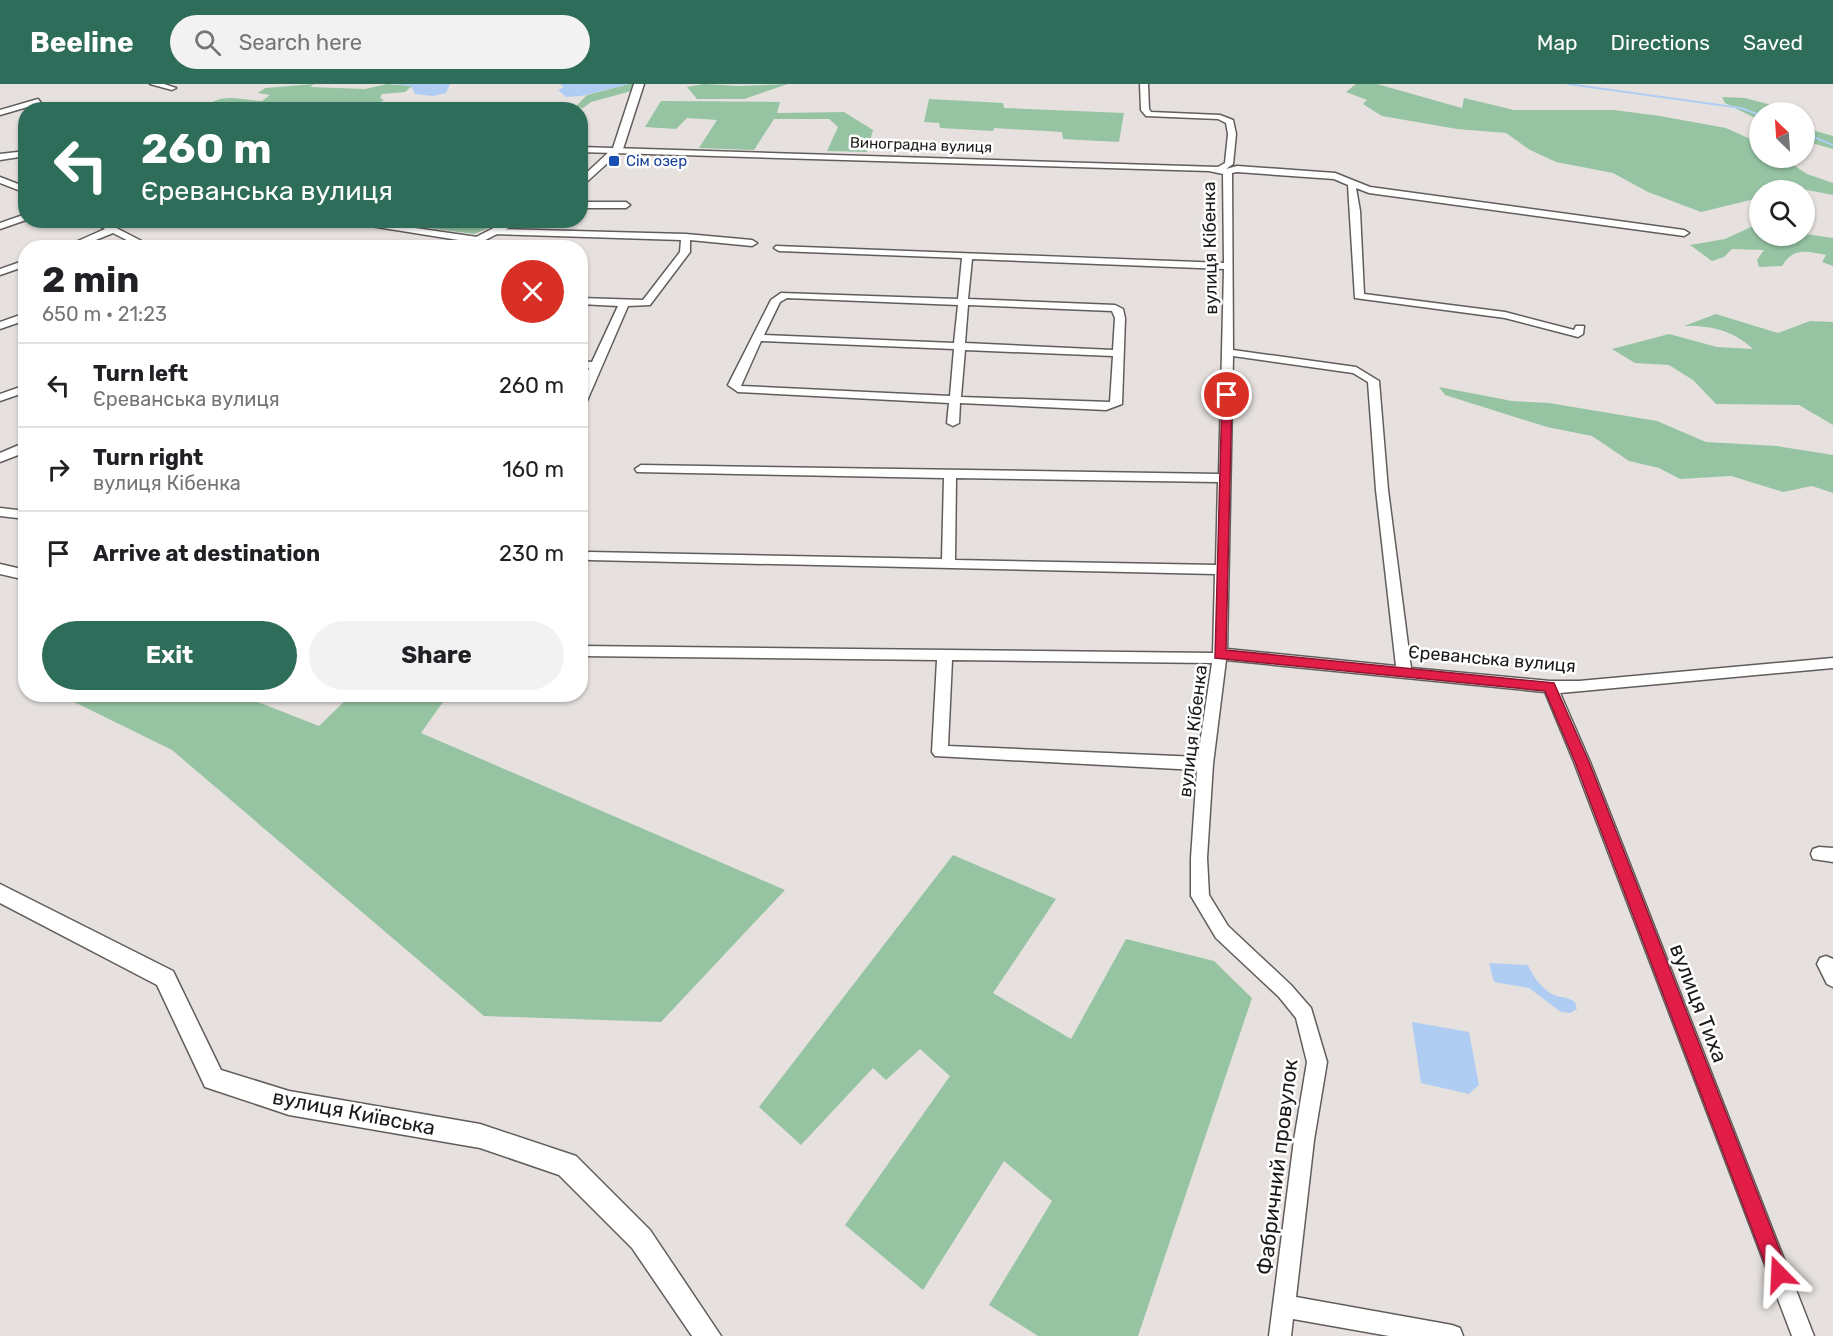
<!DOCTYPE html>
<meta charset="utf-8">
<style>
body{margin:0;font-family:Rubik,sans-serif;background:#f2f2f2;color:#202124;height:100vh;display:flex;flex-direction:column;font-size:22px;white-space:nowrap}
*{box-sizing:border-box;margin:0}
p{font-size:20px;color:#757577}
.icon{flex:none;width:33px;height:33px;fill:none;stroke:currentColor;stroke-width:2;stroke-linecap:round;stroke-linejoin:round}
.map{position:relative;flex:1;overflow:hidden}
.side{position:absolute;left:18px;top:156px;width:570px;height:462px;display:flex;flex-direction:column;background:#fff;border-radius:24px;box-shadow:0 2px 4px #0004}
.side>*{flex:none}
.hud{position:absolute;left:18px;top:18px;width:570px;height:126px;border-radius:24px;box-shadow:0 2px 4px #0004;background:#2d6d5a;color:#fff;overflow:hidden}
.needle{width:39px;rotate:335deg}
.controls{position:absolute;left:1749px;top:18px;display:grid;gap:12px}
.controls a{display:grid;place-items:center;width:66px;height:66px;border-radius:50%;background:#fff;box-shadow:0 2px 4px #0004;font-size:30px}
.pin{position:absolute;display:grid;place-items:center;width:51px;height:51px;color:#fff;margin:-26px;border:3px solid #fff;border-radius:50%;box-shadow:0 2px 6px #0007}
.me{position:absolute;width:66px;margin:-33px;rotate:339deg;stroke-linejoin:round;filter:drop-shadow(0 0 4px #0008)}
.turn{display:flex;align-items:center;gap:21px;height:126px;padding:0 24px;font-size:27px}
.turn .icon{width:78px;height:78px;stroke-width:2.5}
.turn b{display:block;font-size:42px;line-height:51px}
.round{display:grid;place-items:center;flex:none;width:63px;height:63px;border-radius:32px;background:#f2f2f2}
.head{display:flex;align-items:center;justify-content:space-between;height:102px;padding:0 24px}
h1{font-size:36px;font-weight:700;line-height:45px}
.button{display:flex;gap:12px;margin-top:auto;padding:12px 24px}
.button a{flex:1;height:69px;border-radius:36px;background:#2d6d5a;color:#fff;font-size:24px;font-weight:700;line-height:69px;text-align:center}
.button a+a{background:#f2f2f2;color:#202124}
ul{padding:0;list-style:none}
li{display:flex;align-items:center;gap:18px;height:84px;padding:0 24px;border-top:2px solid #e0e0e0}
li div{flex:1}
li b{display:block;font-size:22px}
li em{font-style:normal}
header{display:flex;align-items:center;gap:36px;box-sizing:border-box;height:84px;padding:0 30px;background:#2d6d5a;color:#fff}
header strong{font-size:28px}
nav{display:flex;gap:33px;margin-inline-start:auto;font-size:21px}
.search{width:420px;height:54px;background:#f2f2f2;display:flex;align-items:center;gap:15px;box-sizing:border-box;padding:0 21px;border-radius:33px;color:#757577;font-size:22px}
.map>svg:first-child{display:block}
.green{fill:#96c4a3}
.water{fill:#afcdf3}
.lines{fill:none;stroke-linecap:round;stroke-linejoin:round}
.stream{stroke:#afcdf3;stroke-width:2}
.minor-casing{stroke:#615d5a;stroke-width:3}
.tertiary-casing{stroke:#615d5a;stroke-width:3}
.minor{fill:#fff;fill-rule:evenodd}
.tertiary{fill:#fff;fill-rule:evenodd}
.route{fill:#e11d48;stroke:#92132f;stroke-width:1.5}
.transit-dot{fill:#1a4fb4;stroke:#fff;stroke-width:2}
.labels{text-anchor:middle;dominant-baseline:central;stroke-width:5;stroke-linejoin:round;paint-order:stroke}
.far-street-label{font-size:15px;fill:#1c1a19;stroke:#fff}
.far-transit-label{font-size:15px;fill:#164399;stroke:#fff;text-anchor:start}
.street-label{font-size:18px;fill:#1c1a19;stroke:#fff}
.near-street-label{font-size:21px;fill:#1c1a19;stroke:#fff}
</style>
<header>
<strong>Beeline</strong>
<div class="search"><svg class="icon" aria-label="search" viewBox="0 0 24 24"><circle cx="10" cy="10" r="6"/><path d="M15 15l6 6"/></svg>Search here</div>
<nav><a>Map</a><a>Directions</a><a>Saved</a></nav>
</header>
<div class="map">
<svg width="1833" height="1252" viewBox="0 0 1833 1252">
<rect width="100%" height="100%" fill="#e6e1de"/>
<path class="green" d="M314,0L310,3L365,5L387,0L412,2L405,8L382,10L380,14L384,16L368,25L269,26L248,23L239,25L202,26C221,7 238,16 262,17L270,11L258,9L265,4Z
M629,0H636L635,6L591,18L583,24L575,23L587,11Z
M704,0L740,2L788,0L744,15H697L687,3Z
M1356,0H1377L1462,24L1464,14L1514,26H1614L1660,32L1726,44L1759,59L1760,74H1783L1807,90L1833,99V111L1807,106H1760L1759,114L1701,128L1648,108L1613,89L1556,78L1530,66L1506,49L1457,45L1382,32L1363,20L1367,16L1346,8Z
M1722,13L1745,14L1775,22L1776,28H1760L1759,36L1725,19Z
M929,15L1003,19L1004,24L1124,29L1119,58L1063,55L1062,48L994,44L993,47L940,44L939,39L924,38Z
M661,17L780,18L777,29L844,28L873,46L867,68L827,67L838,43L829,35H774L754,66L699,64L717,36L687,34L676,45L645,43Z
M1805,44L1833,52V65L1805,57Z
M377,137H505L474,150Z
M1751,143L1759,144L1760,152L1805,150L1833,154V182L1822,178L1826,171C1806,167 1793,163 1782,182L1759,183L1757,176L1764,166L1732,165L1724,173L1712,177L1690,161L1725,155Z
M1716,230L1778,249L1810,237L1833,238V341L1799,321L1716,320L1693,296L1669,281L1635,279L1612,265L1669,250L1717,263L1753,265C1733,246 1710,241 1684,242Z
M1439,303L1512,317L1549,319L1657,337L1706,358L1777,362L1833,371V409L1812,402L1783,408L1731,392L1680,395L1659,384L1629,377L1592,352L1547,343L1445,311Z
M60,611H240L319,642L351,611H448L421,649L785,806L661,938L484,932L172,666Z
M953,771L1056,815L993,909L1071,955L1126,855L1214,877L1252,914L1138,1252H1038L989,1221L1052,1117L1004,1077L923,1206L845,1141L950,992L920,965L886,996L873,984L801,1061L759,1023Z"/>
<path class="water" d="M395,0H450L446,9L433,12L415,10L411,2Z
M560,0H629L581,12L566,13L558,6L564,3Z
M1489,879L1528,881C1533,893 1544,908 1557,912C1564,914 1568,913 1575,918L1577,925L1570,929L1561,928L1529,904L1494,898Z
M1412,938L1469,948L1479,1001L1469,1010L1421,999Z"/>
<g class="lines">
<path class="stream" d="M1568,0L1741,24L1760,31
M1804,49L1833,61"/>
<defs>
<path id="minor" d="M150,0H164L176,4L172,6Z
M1140,0H1148L1149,25L1151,28L1220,31L1233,36L1236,50L1233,80L1226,85L1237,82L1335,89L1370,103L1684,146L1689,149L1684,152L1369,109L1356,104L1360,127L1364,210L1505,228L1574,246L1576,242H1584L1583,250L1578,253L1505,234L1355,214L1348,101L1334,95L1237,88L1232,89L1233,266L1356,283L1379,297L1388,406L1411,584L1550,597H1579L1833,574V584L1560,609L1590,678L1814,1252H1792L1574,678L1545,608L1226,576L1213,680L1207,774L1209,811L1228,842L1291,901L1311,924L1327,978L1314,1056L1296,1213L1452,1241L1460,1244L1463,1252H1389L1293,1235L1291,1252H1269L1294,1056L1307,978L1296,934L1279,913L1216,854L1191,812V774L1197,686L935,672L932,668L937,576L580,572V562L1213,569L1215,490L589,476L582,472L589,468L942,475L944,394L637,388L635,385L641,381L1219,390L1224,185L972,175L968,215L1115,221L1123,225L1125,234L1122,320L1106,326L960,319L959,339L953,342L947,339L949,319L738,308L728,301L771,216L781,209L958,215L962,174L779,167L774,164L776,162L1224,179L1223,90L1209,87L580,68V63L1218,83L1225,79L1228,50L1226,39L1218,35L1146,32L1141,26ZM787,214L958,221L954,259L764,251L780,218ZM968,221L1112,227L1115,234L1113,266L965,259ZM761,257L954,265L950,312L741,302ZM965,266L1113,272L1110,318L961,313ZM1233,272L1353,289L1368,298L1376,406L1396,582L1227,565ZM956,394L1218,398L1216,481L955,476ZM952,576L1212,579L1198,673L948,662Z
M38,15L41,19L0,31V26Z
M26,67V72L0,76V70Z
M0,93L26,103V109L0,99Z
M580,118H626L630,121L626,124H580Z
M26,130V136L0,145V139Z
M89,136H101L155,164H142L113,149L76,164H62L105,145Z
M333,136H360L477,153L482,156L477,159Z
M494,145L686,150L752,156L757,159L752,162L690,156V168L650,221L628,222L586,319L580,322V305L589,284L580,283V277L592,278L618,222L580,220V214L643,216L680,168L681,156L491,150V146Z
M26,176V182L0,191V185Z
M26,229V236L0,245V238Z
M26,301V308L0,317V310Z
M0,424L26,427V435L0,432Z
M0,480L26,486V496L0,490Z
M1819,763L1833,764V778L1813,775L1811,770L1813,765Z
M1826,872L1833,875V903L1827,900L1817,880L1820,874Z"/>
<path id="tertiary" d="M634,0H644L623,65L580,104V95L613,64Z
M509,136H524L470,164H455Z
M26,358V368L0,378V369Z
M0,800L173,887L221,986L289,1007L480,1040L576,1072L650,1146L721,1252H692L632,1164L559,1091L480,1064L289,1031L205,1003L157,901L0,819Z"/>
</defs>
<use href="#minor" class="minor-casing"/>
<use href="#tertiary" class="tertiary-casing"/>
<use href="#minor" class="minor"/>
<use href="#tertiary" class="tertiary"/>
</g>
<path class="route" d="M1227,308L1232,311L1226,566L1554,599L1589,678L1789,1190L1786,1196L1779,1199L1772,1196L1769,1190L1575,678L1545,607L1215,574L1222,311Z"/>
<rect class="transit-dot" x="608" y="71" width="12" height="12" rx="3"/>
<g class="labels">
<g class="far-street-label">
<text transform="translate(921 61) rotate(2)">Виноградна вулиця</text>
</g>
<g class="far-transit-label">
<text x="626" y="77">Сім озер</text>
</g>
<g class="street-label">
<text transform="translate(1210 164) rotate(-91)">вулиця Кібенка</text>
<text transform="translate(1492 575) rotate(5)">Єреванська вулиця</text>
<text transform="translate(1193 647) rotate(-83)">вулиця Кібенка</text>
</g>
<g class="near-street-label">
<text transform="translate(1699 919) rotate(69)">вулиця Тиха</text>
<text transform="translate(354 1028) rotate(11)">вулиця Київська</text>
<text transform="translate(1277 1083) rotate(-83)">Фабричний провулок</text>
</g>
</g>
</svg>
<div class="controls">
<a><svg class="needle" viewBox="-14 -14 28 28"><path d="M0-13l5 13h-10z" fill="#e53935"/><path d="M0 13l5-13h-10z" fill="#757577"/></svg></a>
<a><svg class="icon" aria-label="search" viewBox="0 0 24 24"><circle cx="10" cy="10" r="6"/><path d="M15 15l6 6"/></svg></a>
</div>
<div class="pin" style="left:1227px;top:311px;background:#d93025"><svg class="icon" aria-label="arrive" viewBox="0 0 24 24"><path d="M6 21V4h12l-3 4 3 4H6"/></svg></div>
<svg class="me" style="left:1779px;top:1190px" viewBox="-20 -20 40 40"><path d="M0-17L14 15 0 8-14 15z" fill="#e11d48" stroke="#fff" stroke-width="4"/></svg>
<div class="hud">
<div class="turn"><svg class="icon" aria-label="left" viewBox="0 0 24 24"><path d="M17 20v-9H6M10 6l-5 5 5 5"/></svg><div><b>260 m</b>Єреванська вулиця</div></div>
</div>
<section class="side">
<div class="head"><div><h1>2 min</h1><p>650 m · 21:23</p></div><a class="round" style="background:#d93025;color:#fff"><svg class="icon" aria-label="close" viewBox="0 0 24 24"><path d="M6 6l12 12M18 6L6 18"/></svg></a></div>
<ul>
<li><svg class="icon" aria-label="left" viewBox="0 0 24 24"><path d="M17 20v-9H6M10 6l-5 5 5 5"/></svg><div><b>Turn left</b><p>Єреванська вулиця</p></div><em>260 m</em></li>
<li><svg class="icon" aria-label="right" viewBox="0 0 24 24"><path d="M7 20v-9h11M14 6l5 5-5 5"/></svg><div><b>Turn right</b><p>вулиця Кібенка</p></div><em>160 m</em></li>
<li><svg class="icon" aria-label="arrive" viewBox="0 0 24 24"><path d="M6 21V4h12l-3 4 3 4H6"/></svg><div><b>Arrive at destination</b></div><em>230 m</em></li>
</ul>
<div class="button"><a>Exit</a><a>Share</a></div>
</section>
</div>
